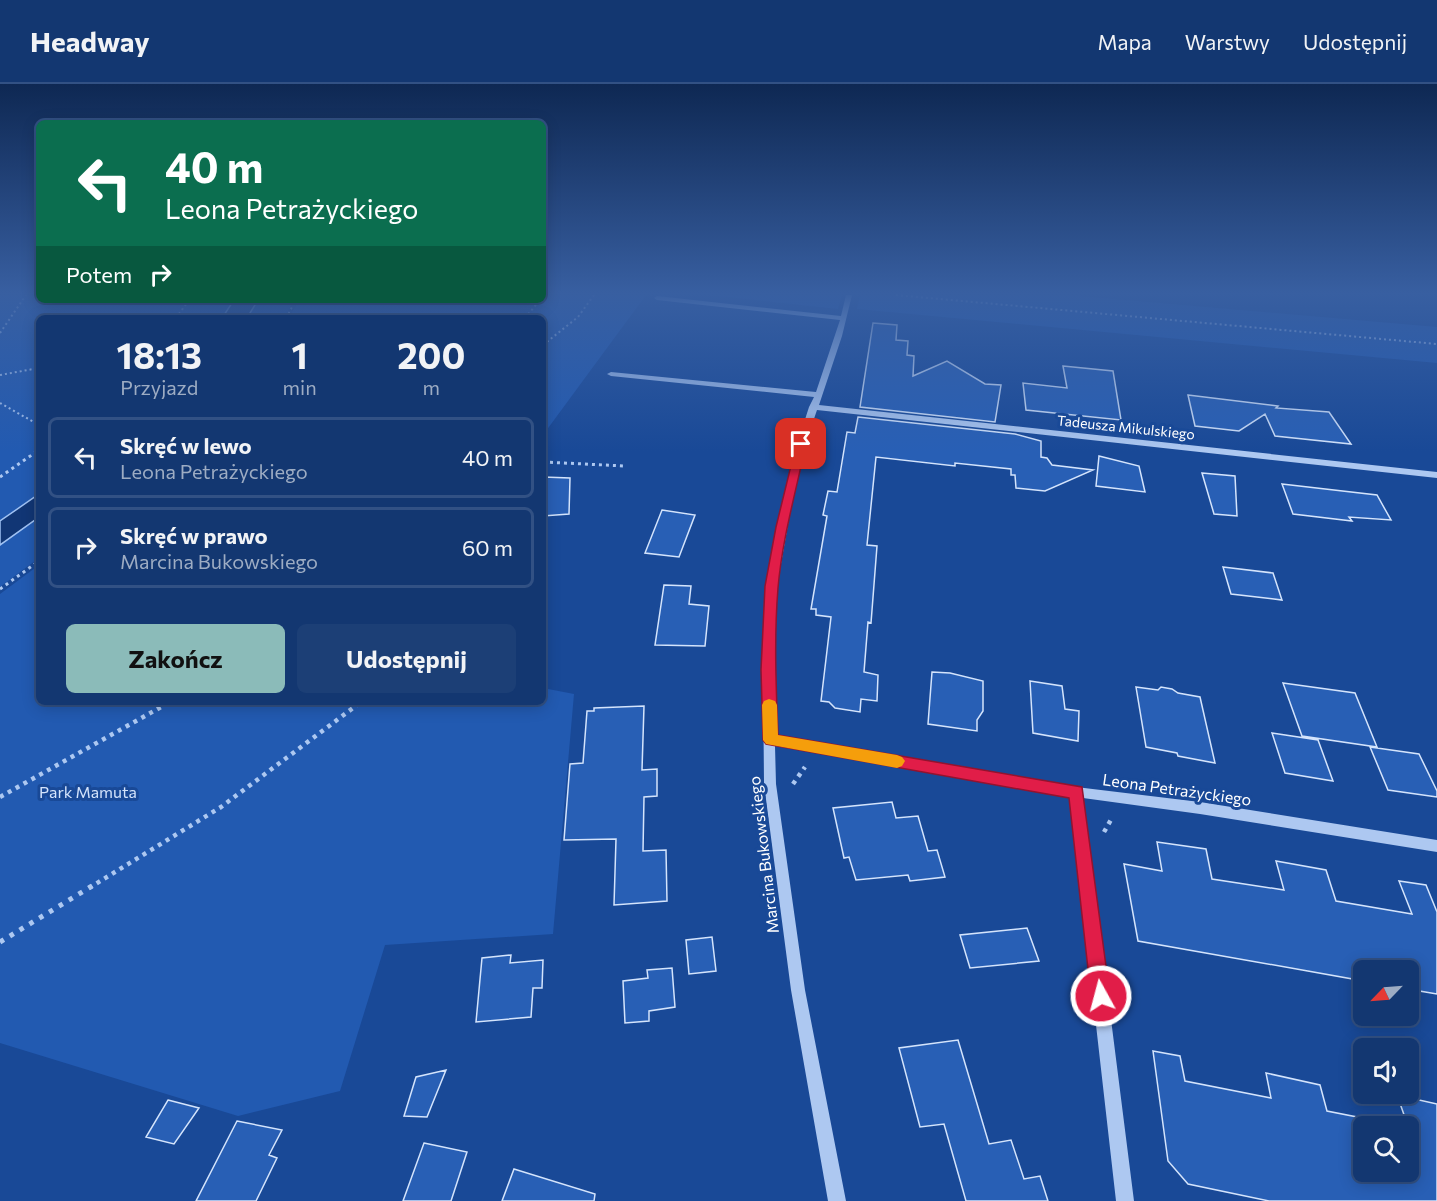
<!DOCTYPE html>
<html lang="pl">
<meta charset="utf-8">
<style>
body{margin:0;font-family:Commissioner,sans-serif;background:#1c3f76;color:#f1f3f6;height:100vh;display:flex;flex-direction:column;font-size:22px;white-space:nowrap}
*{box-sizing:border-box;margin:0}
p{font-size:20px;color:#9dacc3}
.icon{flex:none;width:33px;height:33px;fill:none;stroke:currentColor;stroke-width:2;stroke-linecap:round;stroke-linejoin:round}
.map{position:relative;flex:1;overflow:hidden}
.panel{position:absolute;left:36px;top:231px;width:510px;height:390px;display:flex;flex-direction:column;background:#133771;border-radius:9px;box-shadow:0 3px 15px #0003,0 0 0 2px #325184}
.panel>*{flex:none}
.hud{position:absolute;left:36px;top:36px;width:510px;height:183px;border-radius:9px;box-shadow:0 3px 15px #0003,0 0 0 2px #325184;background:#0b6e4f;color:#fff;overflow:hidden}
.needle{width:39px;rotate:245deg}
.tools{position:absolute;left:1353px;top:876px;display:grid;gap:12px}
.tools a{display:grid;place-items:center;width:66px;height:66px;border-radius:9px;background:#133771;box-shadow:0 3px 15px #0003,0 0 0 2px #325184;font-size:30px}
.pin{position:absolute;display:grid;place-items:center;width:51px;height:51px;color:#fff;margin:-26px;border-radius:12px;box-shadow:0 3px 9px #0006}
.me{position:absolute;width:66px;margin:-33px;rotate:353deg;stroke-linejoin:round;filter:drop-shadow(0 0 4px #0008)}
.turn{display:flex;align-items:center;gap:21px;height:126px;padding:0 30px;font-size:27px}
.turn .icon{width:78px;height:78px;stroke-width:2.5}
.turn b{display:block;font-size:42px;line-height:51px}
.then{display:flex;align-items:center;height:57px;padding:0 30px;background:#0003;gap:12px;font-size:22px}
.eta{display:flex;justify-content:space-evenly;align-items:center;height:102px;text-align:center}
.eta b{font-size:36px;font-weight:700;line-height:42px}
.primary-button{display:flex;gap:12px;margin-top:auto;padding:12px 30px}
.primary-button a{flex:1;height:69px;border-radius:9px;background:#8bbbb9;color:#111;font-size:24px;font-weight:700;line-height:69px;text-align:center}
.primary-button a+a{background:#1c3f76;color:#f1f3f6}
ul{padding:0;list-style:none}
li{display:flex;align-items:center;gap:18px;height:81px;margin:0 12px 9px;padding:0 18px;border:3px solid #325184;border-radius:9px}
li div{flex:1}
li b{display:block;font-size:22px}
li em{font-style:normal}
header{display:flex;align-items:center;gap:36px;box-sizing:border-box;height:84px;padding:0 30px;background:#133771;border-bottom:2px solid #325184}
header strong{font-size:28px}
nav{display:flex;gap:33px;margin-inline-start:auto;font-size:21px}
.map>svg:first-child{display:block}
.green{fill:#225ab1}
.water{fill:#113675;stroke:#a0c2f3;stroke-width:1.5}
.building{fill:#285fb5;stroke:#d4e4fc;stroke-width:1.5}
.lines{fill:none;stroke-linecap:round;stroke-linejoin:round}
.path-far3{stroke:#adc8f1;stroke-width:2;stroke-dasharray:2 3;stroke-linecap:butt}
.path-far2{stroke:#adc8f1;stroke-width:3;stroke-dasharray:3 4;stroke-linecap:butt}
.path-far1{stroke:#adc8f1;stroke-width:4.5;stroke-dasharray:4 5;stroke-linecap:butt}
.path{stroke:#adc8f1;stroke-width:5;stroke-dasharray:4.5 7;stroke-linecap:butt}
.minor{fill:#adc8f1;fill-rule:evenodd}
.route{fill:#e11d48;stroke:#92132f;stroke-width:1.5}
.slow{fill:#f59e0b}
.labels{text-anchor:middle;dominant-baseline:central;stroke-width:6;stroke-linejoin:round;paint-order:stroke}
.far-street-label{font-size:14px;fill:#fff;stroke:#194997}
.street-label{font-size:16px;fill:#fff;stroke:#194997}
.park-label{font-size:16px;fill:#d4e4fc;stroke:#194997}
</style>
<header>
<strong>Headway</strong>
<nav><a>Mapa</a><a>Warstwy</a><a>Udostępnij</a></nav>
</header>
<div class="map">
<svg width="1437" height="1117" viewBox="0 0 1437 1117">
<rect width="100%" height="100%" fill="#194997"/>
<path class="green" d="M0,211H39V216H234L222,234H39V410L0,437Z
M543,211H646L543,351V234H289L299,216H543Z
M708,211H842L838,225Z
M860,211H1068L1437,243V279L857,225Z
M258,216H294L284,234H247Z
M39,433V474L0,503V461Z
M39,481V618H543V604L574,610L553,850L385,861L340,1007L238,1032L0,959V510Z"/>
<path class="water" d="M234,216H258L247,234H222Z
M39,410V433L0,461V437Z"/>
<path class="building" d="M873,239L897,241L896,256L908,257L907,271L914,272L913,292L947,277L985,300L1001,301L995,338L860,323Z
M1063,282L1113,287L1121,336L1026,326L1023,299L1067,304Z
M1188,311L1278,322L1276,324L1329,328L1351,360L1275,352L1265,330L1239,347L1195,342Z
M858,333L1015,350L1041,357V373L1047,374L1052,381L1093,386L1045,407L1016,404L1015,391H1011V385L955,379V382L876,373L867,461L877,462L871,539L868,538L864,588L878,591L877,617L861,615L860,628L835,624L829,618L821,617L831,533L816,531V525H811L827,432L823,431L828,407L837,408L847,348L855,349Z
M1099,372L1139,382L1145,408L1096,402Z
M1202,389L1235,392L1237,432L1214,430Z
M543,393L570,394L569,430L543,432Z
M1282,400L1377,411L1391,436L1349,433L1352,437L1293,430Z
M662,426L695,431L679,473L645,469Z
M1223,483L1273,489L1282,516L1231,510Z
M664,501L691,502L689,520L709,522L705,562L655,561Z
M932,588L950,589L983,597V627L977,636V647L928,640Z
M1030,597L1062,602L1065,625L1079,627L1078,657L1033,649Z
M1283,599L1355,609L1377,663L1302,652Z
M1136,603L1158,606L1161,603L1172,605L1178,609L1200,613L1215,679L1178,672L1177,669L1146,663Z
M644,622L642,686L657,685V712L644,713L643,767L666,766L667,817L614,821L616,755L564,756L570,680L583,679L587,627H594V624Z
M1272,649L1318,656L1333,697L1285,689Z
M1370,663L1419,670L1437,707V713L1388,706Z
M892,718L896,734L918,732L928,767L937,766L945,793L910,797L908,791L856,796L849,773L844,774L833,724Z
M1157,758L1206,765L1212,795L1284,806L1276,777L1326,786L1336,817L1412,830L1399,797L1426,801L1437,828V910L1408,905V886H1364V897L1138,857L1124,780L1162,787Z
M1027,844L1039,877L970,884L960,851Z
M712,853L716,887L689,890L686,856Z
M511,871L510,879L543,876L542,904H533L531,933L476,938L482,874Z
M672,884L675,923L649,927V937L625,939L623,897L648,894L647,886Z
M958,956L989,1060L1011,1056L1024,1095L1040,1092L1048,1117H966L944,1040L920,1043L899,964Z
M1153,967L1180,972L1185,997L1271,1014L1266,989L1320,1001L1327,1027L1403,1042H1364V1088H1408V1042L1397,1011L1437,1020V1117H1269L1188,1100L1168,1077Z
M446,986L427,1033L404,1032L416,993Z
M168,1016L199,1024L174,1060L146,1053Z
M237,1037L282,1046L269,1071L277,1074L256,1117H196Z
M424,1059L467,1068L451,1117H403Z
M514,1085L595,1110L594,1117H502Z"/>
<g class="lines">
<path class="path-far3" d="M896,211L1437,260
M176,234L189,216
M286,234L296,216
M525,234L540,216
M0,249L26,211
M543,261L578,233L594,211
M0,291L39,284
M0,319L39,341"/>
<path class="path-far2" d="M543,378L625,382
M0,393L39,366
M0,505L39,477"/>
<path class="path-far1" d="M793,700L805,683
M0,713L170,618
M1104,748L1112,734
M89,804L221,723L361,618"/>
<path class="path" d="M0,858L92,802"/>
<path class="minor" d="M846,211H852L842,252L819,321L1437,388V394L817,326L799,379L777,502L773,587L775,652L1076,703L1200,718L1437,756V768L1200,730L1083,714L1134,1117H1116L1070,712L775,662L776,700L805,906L846,1117H828L791,906L764,700L763,587L767,502L791,379L809,323L814,313L611,292L607,290L611,288L816,308L840,236L657,216L654,214L657,212L841,232Z"/>
</g>
<linearGradient id="sky" x2="0" y2="1"><stop stop-color="#0e2853"/><stop offset="0.57" stop-color="#385fa1"/><stop offset="1" stop-color="#385fa1" stop-opacity="0"/></linearGradient>
<rect width="1437" height="367" fill="url(#sky)"/>
<path class="route" d="M797,357H801L806,360C796,407 782,456 778,504C774,553 776,602 778,651L1082,703L1110,912L1107,919L1101,921L1094,919L1091,912L1069,714L766,660L763,656L761,586L765,502L776,443Z"/>
<path class="slow" d="M769,615L775,617L777,621L778,651L897,671L902,673L905,677L902,682L897,684L766,660L763,656L762,621L764,617Z"/>
<g class="labels">
<g class="far-street-label">
<text transform="translate(1126 343) rotate(6)">Tadeusza Mikulskiego</text>
</g>
<g class="street-label">
<text transform="translate(1177 705) rotate(8)">Leona Petrażyckiego</text>
<text transform="translate(763 771) rotate(-97)">Marcina Bukowskiego</text>
</g>
<g class="park-label">
<text x="88" y="707">Park Mamuta</text>
</g>
</g>
</svg>
<div class="tools">
<a><svg class="needle" viewBox="-14 -14 28 28"><path d="M0-13l5 13h-10z" fill="#e53935"/><path d="M0 13l5-13h-10z" fill="#9dacc3"/></svg></a>
<a><svg class="icon" aria-label="sound" viewBox="0 0 24 24"><path d="M4 9h4l5-4v14l-5-4H4zM17 9q2 3 0 6"/></svg></a>
<a><svg class="icon" aria-label="search" viewBox="0 0 24 24"><circle cx="10" cy="10" r="6"/><path d="M15 15l6 6"/></svg></a>
</div>
<div class="pin" style="left:801px;top:360px;background:#d93025"><svg class="icon" aria-label="arrive" viewBox="0 0 24 24"><path d="M6 21V4h12l-3 4 3 4H6"/></svg></div>
<svg class="me" style="left:1101px;top:912px" viewBox="-20 -20 40 40"><circle r="17" fill="#e11d48" stroke="#fff" stroke-width="3"/><path d="M0-11L8 9 0 5-8 9z" fill="#fff"/></svg>
<div class="hud">
<div class="turn"><svg class="icon" aria-label="left" viewBox="0 0 24 24"><path d="M17 20v-9H6M10 6l-5 5 5 5"/></svg><div><b>40 m</b>Leona Petrażyckiego</div></div>
<div class="then">Potem<svg class="icon" aria-label="right" viewBox="0 0 24 24"><path d="M7 20v-9h11M14 6l5 5-5 5"/></svg></div>
</div>
<section class="panel">
<div class="eta">
<div><b>18:13</b><p>Przyjazd</p></div>
<div><b>1</b><p>min</p></div>
<div><b>200</b><p>m</p></div>
</div>
<ul>
<li><svg class="icon" aria-label="left" viewBox="0 0 24 24"><path d="M17 20v-9H6M10 6l-5 5 5 5"/></svg><div><b>Skręć w lewo</b><p>Leona Petrażyckiego</p></div><em>40 m</em></li>
<li><svg class="icon" aria-label="right" viewBox="0 0 24 24"><path d="M7 20v-9h11M14 6l5 5-5 5"/></svg><div><b>Skręć w prawo</b><p>Marcina Bukowskiego</p></div><em>60 m</em></li>
</ul>
<div class="primary-button"><a>Zakończ</a><a>Udostępnij</a></div>
</section>
</div>
